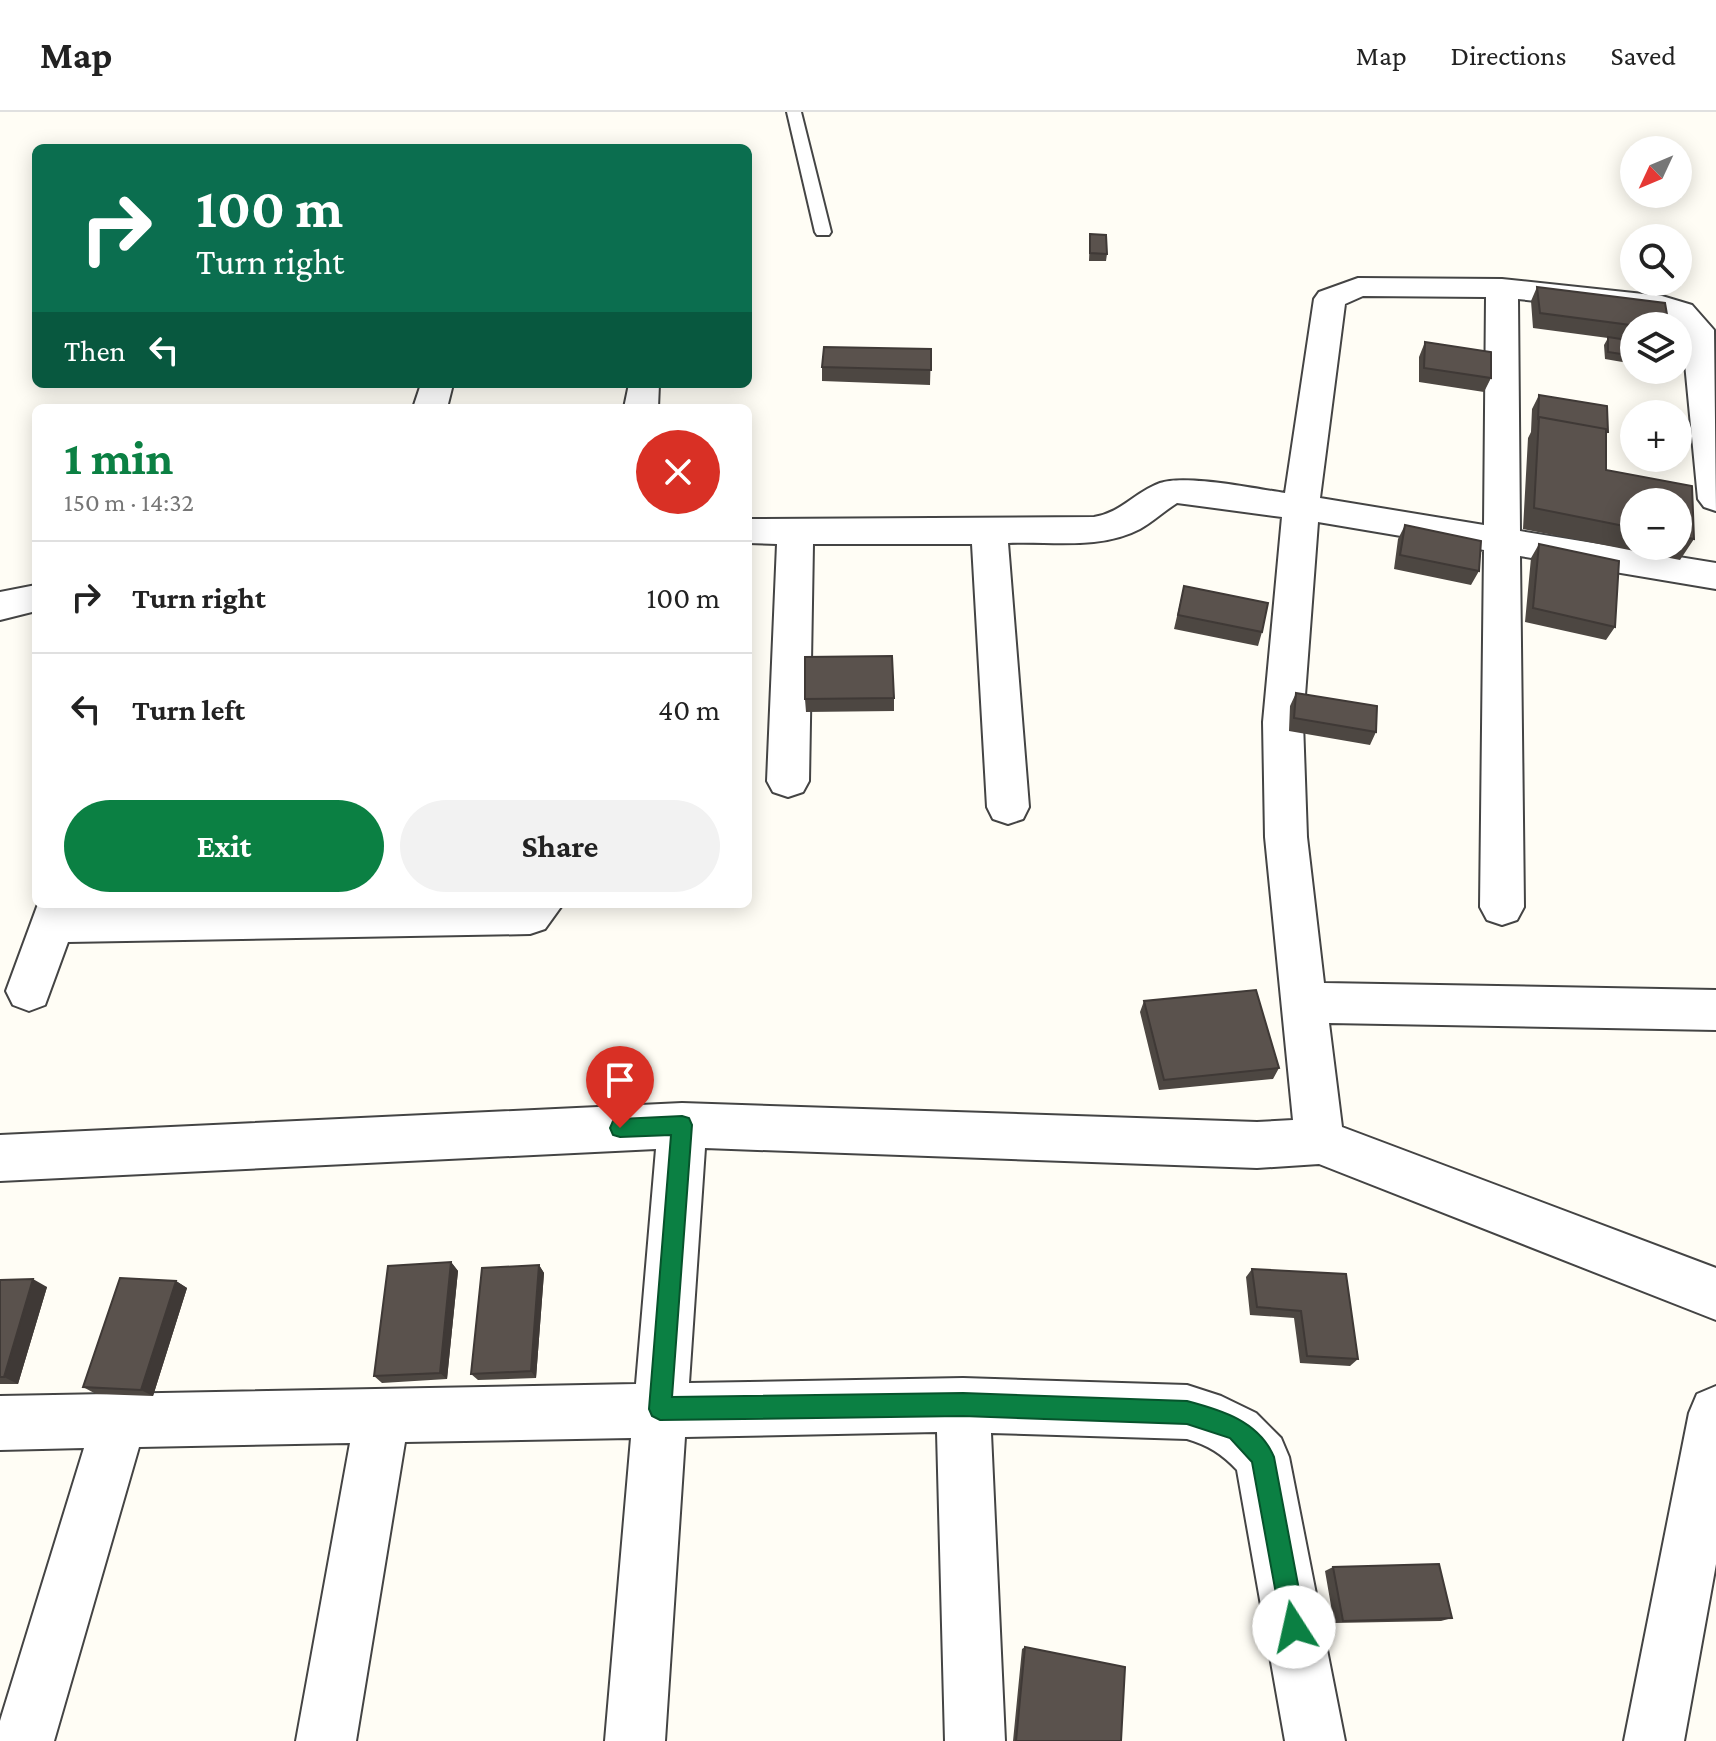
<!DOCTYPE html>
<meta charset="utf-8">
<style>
body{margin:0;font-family:"Crimson Pro",serif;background:#f2f2f2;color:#222;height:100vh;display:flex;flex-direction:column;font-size:30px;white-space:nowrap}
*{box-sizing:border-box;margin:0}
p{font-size:26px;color:#767676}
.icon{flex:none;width:44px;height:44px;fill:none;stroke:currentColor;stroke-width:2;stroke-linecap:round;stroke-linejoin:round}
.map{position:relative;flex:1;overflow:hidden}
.drawer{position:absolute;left:32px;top:292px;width:720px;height:504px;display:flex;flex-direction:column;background:#fff;border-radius:12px;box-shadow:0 4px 20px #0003}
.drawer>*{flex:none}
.guide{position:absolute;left:32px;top:32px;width:720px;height:244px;border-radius:12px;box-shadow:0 4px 20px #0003;background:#0b6e4f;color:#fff;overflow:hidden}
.needle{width:52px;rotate:226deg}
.buttons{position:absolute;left:1620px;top:24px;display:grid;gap:16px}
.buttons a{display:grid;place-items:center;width:72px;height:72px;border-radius:50%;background:#fff;box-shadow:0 4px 20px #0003;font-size:40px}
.pin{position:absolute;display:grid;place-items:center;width:68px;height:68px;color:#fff;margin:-82px -34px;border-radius:50% 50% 50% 0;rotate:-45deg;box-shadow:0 0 8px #0007}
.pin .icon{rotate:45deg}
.me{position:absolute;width:88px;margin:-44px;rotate:350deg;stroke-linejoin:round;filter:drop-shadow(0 0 6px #0008)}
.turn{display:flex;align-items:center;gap:28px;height:168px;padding:0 32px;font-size:36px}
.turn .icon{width:104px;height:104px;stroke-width:2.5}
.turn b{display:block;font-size:56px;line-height:68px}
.then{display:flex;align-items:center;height:76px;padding:0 32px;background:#0003;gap:16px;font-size:30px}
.round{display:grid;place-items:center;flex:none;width:84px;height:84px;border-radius:42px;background:#f2f2f2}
.headline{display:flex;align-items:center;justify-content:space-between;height:136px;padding:0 32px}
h1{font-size:48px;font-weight:700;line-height:60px;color:#0b8043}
.button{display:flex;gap:16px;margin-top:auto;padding:16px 32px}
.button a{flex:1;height:92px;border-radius:48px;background:#0b8043;color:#fff;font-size:32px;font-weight:700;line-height:92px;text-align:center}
.button a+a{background:#f2f2f2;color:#222}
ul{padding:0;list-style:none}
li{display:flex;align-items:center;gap:24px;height:112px;padding:0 32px;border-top:2px solid #e0e0e0}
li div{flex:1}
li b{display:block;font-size:30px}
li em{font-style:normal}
header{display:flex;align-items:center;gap:48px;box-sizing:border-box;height:112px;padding:0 40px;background:#fff;border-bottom:2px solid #e0e0e0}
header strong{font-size:38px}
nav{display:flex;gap:44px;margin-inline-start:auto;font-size:28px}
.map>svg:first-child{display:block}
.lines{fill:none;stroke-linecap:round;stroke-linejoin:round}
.lane-casing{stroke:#444;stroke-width:4}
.street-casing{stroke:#444;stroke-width:4}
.lane{fill:#fff;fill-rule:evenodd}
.street{fill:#fff;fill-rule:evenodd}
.wall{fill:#4d4742;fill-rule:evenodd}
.shaded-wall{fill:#3f3936}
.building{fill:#5a524d;stroke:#3f3936;stroke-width:2}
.route{fill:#0b8043;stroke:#07532c;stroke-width:2}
</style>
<header>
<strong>Map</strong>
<nav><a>Map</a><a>Directions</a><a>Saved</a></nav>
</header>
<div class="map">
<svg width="1716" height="1629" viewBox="0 0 1716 1629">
<rect width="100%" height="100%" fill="#fffdf5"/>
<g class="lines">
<defs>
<path id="lane" d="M787,0H801L831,120L829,123H817L815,120Z"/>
<path id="street" d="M1358,166L1502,167L1662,184L1692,193L1714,218L1716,399L1704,395L1698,387L1682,220L1670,207L1657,202L1518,187L1520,419L1716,451V477L1520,444L1524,795L1517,808L1502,813L1487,808L1480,795L1484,438L1318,410L1303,610L1307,725L1324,871L1716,878V918L1329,911L1342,1015L1716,1156V1208L1319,1052L1257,1056L705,1036L689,1271L963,1266L1187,1273L1221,1284L1256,1301L1281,1326L1289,1345L1345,1629H1285L1237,1358C1222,1342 1208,1333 1187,1327L991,1321L1005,1629H945L937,1320L685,1325L665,1629H605L631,1326L405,1330L356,1629H296L350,1331L139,1335L54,1629H0V1609L84,1336L0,1338V1284L636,1272L656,1037L0,1069V1023L682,991L1257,1010L1293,1008L1265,725L1263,610L1282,405L1177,391C1164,399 1153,410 1140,417C1101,438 1051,429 1008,431L1029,695L1023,707L1008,712L993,707L987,695L972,432H813L809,669L803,680L788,685L773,680L767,669L777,432L748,431V407L1094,405C1121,401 1135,380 1160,371C1185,362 1257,377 1285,381L1314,187L1319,180ZM1363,184L1486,185L1484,413L1320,386L1345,192Z
M421,272H453L447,296H413Z
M629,272H659L658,296H624Z
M36,473V499L0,508V480Z
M38,792L81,793L563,792L545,817L530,822L68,830L45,893L29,899L13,893L6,879Z
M1716,1274V1452L1684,1629H1624L1689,1301L1697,1282Z"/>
</defs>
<use href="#lane" class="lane-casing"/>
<use href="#street" class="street-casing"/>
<use href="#lane" class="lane"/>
<use href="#street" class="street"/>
</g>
<path class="wall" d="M1090,122L1107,142L1106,149H1089Z
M1537,175L1634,214V252L1605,247L1604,233L1608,226L1533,216L1531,189Z
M1425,230L1491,266L1484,280L1419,270V245Z
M931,237L930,273L822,269V255Z
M1539,283L1607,294L1608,320L1606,323V358L1692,374L1694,427L1680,448L1523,417L1528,326L1531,320L1532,297ZM1634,390H1678V434H1634Z
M1405,413L1479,459L1471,473L1394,457L1398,427Z
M1539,432L1615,515L1606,528L1525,510L1531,446Z
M1184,474L1262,520L1258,534L1174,517Z
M1296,581L1376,620L1370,633L1289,619L1290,594Z
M894,586V599L806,600L805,587Z
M1144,889L1279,956L1273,967L1159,978L1140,900Z
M451,1150L458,1159L447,1267L382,1271L374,1264Z
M539,1153L544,1161L536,1266L478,1268L471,1262Z
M1252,1157L1358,1247L1350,1254L1300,1251L1294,1206L1250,1203L1246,1165Z
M0,1168L47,1175L18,1272H0Z
M176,1169L187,1176L153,1284L96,1282L83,1275Z
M1333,1455L1452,1506L1441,1509L1334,1511L1325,1459Z
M1025,1535L1121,1629H1013L1022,1537Z"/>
<path class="shaded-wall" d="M451,1150L458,1159L447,1267L440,1261Z
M539,1153L544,1161L536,1266L531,1259Z
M33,1167L47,1175L18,1272L4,1265Z
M176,1169L187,1176L153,1284L141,1278Z"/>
<path class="building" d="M1090,122L1106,123L1107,142L1090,141Z
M1537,175L1665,191L1669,214H1638L1540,201Z
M1608,225L1634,229V244L1608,240Z
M1425,230L1491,240V266L1424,256Z
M824,235L931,237V258L822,255Z
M1539,283L1607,294L1608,320H1606V317L1539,305L1538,308Z
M1539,305L1606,317V358L1692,374L1694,427L1678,424V390H1634V416L1534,396Z
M1405,413L1481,429L1479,459L1400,443Z
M1539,432L1619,449L1615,515L1533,496Z
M1184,474L1268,491L1262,520L1178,503Z
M892,544L894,586L805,587V545Z
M1296,581L1377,594L1376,620L1294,606Z
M1256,878L1279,956L1164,968L1144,889Z
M451,1150L440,1261L374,1264L388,1154Z
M539,1153L531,1259L471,1262L482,1156Z
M1252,1157L1346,1162L1358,1247L1307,1244L1301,1199L1257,1195Z
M120,1166L176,1169L141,1278L83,1275Z
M33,1167L4,1265H0V1168Z
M1439,1452L1452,1506L1343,1509L1333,1455Z
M1025,1535L1125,1555L1121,1629H1016Z"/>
<path class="route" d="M682,1004L689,1006L692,1013L672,1285L963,1281L1187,1289C1221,1298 1259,1309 1274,1345L1306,1515L1302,1523L1294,1527L1285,1523L1282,1515L1252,1350L1230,1326L1187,1312L963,1304L660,1308L652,1304L649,1297L671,1023L620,1025L613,1023L610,1016L613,1009L620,1007Z"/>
</svg>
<div class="buttons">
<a><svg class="needle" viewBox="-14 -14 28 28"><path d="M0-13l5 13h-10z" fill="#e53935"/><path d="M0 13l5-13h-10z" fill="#767676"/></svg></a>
<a><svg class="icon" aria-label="search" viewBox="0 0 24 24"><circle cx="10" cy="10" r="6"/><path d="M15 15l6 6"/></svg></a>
<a><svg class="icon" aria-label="layers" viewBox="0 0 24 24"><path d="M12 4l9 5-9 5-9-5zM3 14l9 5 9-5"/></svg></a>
<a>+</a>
<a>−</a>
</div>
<div class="pin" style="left:620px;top:1016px;background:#d93025"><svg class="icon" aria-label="arrive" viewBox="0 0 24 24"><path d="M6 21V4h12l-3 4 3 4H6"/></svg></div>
<svg class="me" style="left:1294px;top:1515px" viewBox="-20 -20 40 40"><circle r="19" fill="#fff"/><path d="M0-13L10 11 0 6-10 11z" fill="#0b8043"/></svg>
<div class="guide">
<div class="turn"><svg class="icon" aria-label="right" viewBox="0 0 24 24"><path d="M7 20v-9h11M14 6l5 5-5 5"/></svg><div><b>100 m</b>Turn right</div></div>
<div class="then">Then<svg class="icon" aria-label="left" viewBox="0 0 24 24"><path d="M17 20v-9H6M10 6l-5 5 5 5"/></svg></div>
</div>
<section class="drawer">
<div class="headline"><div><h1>1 min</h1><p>150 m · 14:32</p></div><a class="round" style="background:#d93025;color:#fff"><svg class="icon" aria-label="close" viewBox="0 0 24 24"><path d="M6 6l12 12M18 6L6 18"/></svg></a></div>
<ul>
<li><svg class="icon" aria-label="right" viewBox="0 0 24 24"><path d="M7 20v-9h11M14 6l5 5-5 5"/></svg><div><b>Turn right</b></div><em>100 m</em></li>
<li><svg class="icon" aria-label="left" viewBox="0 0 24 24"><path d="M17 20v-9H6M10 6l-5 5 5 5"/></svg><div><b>Turn left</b></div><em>40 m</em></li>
</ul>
<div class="button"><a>Exit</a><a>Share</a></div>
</section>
</div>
